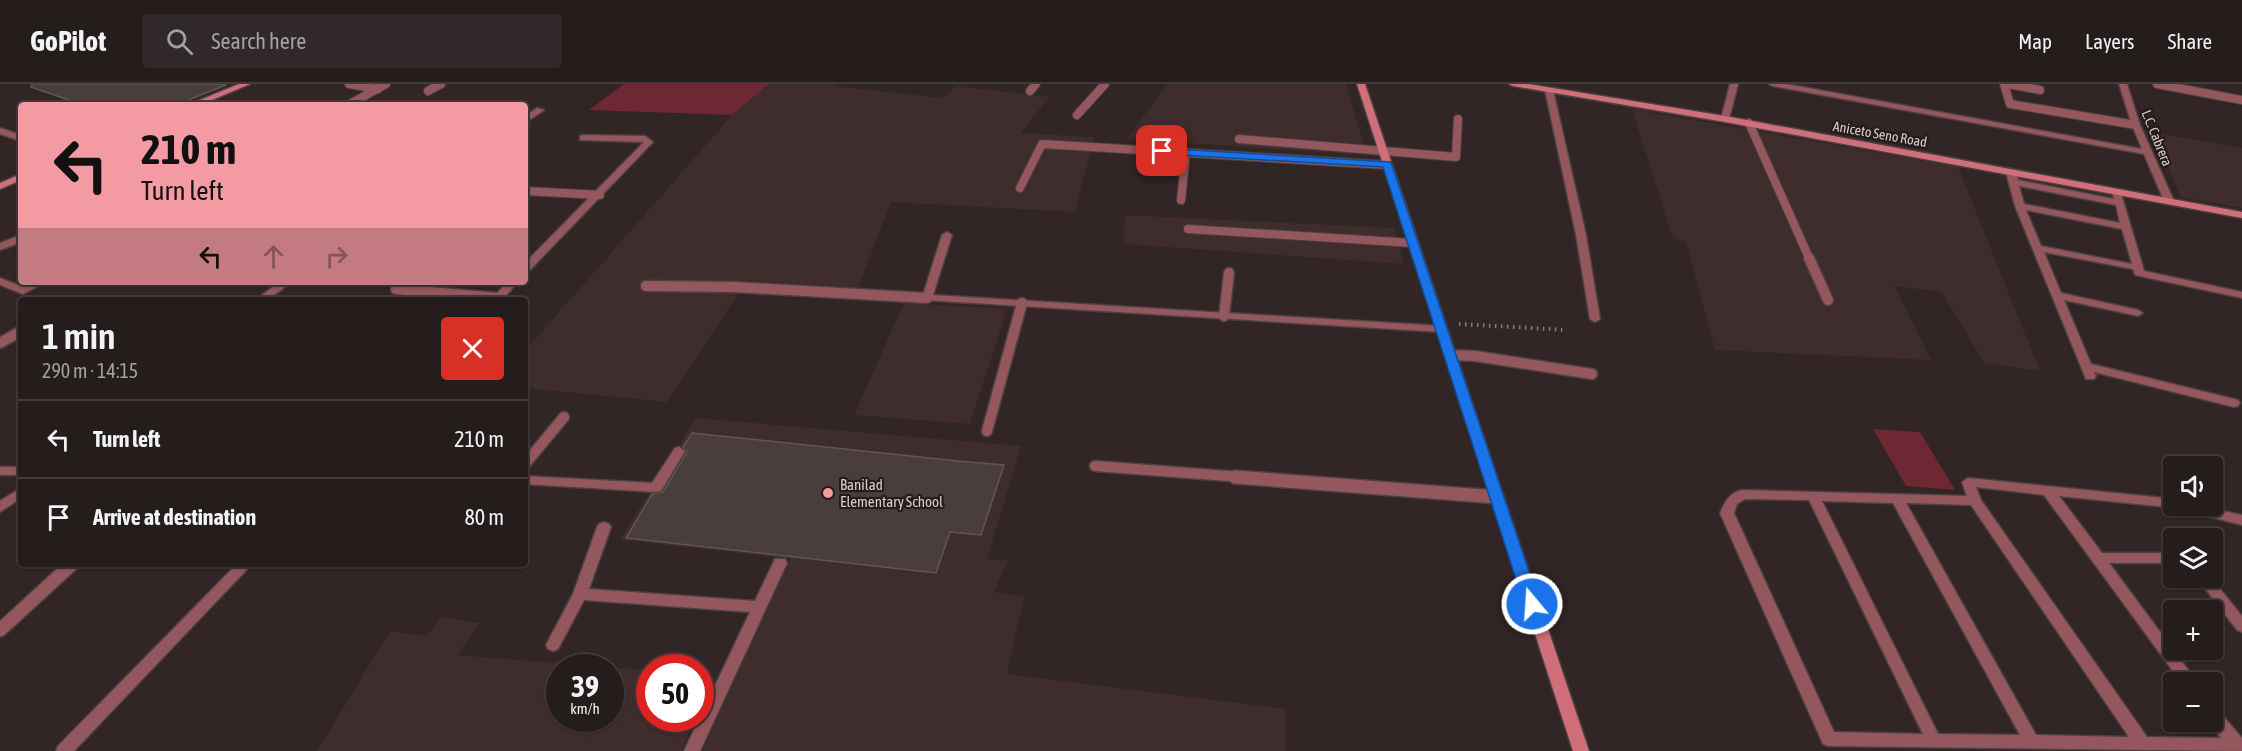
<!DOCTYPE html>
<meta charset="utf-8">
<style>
body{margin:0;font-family:"Asap Condensed",sans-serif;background:#312929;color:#f1f3f6;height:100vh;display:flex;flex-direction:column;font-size:22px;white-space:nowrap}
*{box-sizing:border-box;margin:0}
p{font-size:20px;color:#a3a1a3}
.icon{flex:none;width:33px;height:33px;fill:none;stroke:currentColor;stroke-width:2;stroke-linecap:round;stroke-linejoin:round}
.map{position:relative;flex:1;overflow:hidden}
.side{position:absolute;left:18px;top:213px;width:510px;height:270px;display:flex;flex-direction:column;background:#251c1c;border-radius:6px;box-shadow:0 2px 4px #0004,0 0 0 2px #423a3b}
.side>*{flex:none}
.guide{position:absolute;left:18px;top:18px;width:510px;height:183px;border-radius:6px;box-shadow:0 2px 4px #0004,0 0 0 2px #423a3b;background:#f49aa2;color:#111;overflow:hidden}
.fabs{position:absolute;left:2163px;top:372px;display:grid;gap:12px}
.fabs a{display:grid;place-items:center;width:60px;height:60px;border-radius:6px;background:#251c1c;box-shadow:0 2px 4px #0004,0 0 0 2px #423a3b;font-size:30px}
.speed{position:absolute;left:546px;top:570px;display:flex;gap:12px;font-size:30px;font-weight:700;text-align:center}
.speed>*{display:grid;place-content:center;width:78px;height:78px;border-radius:50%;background:#251c1c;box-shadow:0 2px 4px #0004,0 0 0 2px #423a3b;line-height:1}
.speed small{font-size:15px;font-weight:400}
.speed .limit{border:9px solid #d22;background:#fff;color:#111}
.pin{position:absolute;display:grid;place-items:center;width:51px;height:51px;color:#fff;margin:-26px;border-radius:12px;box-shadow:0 3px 9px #0006}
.me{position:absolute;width:66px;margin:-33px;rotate:342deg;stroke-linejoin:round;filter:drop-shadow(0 0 4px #0008)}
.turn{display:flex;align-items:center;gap:21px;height:126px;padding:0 24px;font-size:27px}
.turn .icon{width:78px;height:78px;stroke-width:2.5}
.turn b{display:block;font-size:42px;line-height:51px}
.lanes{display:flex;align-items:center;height:57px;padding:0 24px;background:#0003;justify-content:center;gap:30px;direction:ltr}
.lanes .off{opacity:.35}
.round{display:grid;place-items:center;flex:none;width:63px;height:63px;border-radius:6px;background:#312929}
.head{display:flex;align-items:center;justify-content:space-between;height:102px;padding:0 24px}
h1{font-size:36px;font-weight:600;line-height:45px}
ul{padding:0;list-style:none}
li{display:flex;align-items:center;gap:18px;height:78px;padding:0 24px;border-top:2px solid #423a3b}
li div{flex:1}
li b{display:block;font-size:22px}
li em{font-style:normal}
header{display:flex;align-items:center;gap:36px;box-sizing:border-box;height:84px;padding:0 30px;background:#251c1c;border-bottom:2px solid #423a3b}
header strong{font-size:28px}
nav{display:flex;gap:33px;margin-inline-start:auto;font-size:21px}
.search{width:420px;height:54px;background:#312929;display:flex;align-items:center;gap:15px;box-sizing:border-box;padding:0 21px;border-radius:6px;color:#a3a1a3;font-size:22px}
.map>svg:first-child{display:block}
.built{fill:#3f2c2d;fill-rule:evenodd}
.green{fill:#6e2833}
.building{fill:#4a3d3d;stroke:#635556;stroke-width:1.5}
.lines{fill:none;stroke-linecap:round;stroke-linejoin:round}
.lane-far2-casing{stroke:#4c4040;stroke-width:10}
.lane-far1-casing{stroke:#4c4040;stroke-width:13}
.lane-casing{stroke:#4c4040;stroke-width:16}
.street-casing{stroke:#4c4040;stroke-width:3}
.secondary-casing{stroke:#4c4040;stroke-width:3}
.path{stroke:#887e7e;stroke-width:4;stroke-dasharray:1.5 4.5;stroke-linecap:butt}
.lane-far2{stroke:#94575d;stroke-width:8}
.lane-far1{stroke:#94575d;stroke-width:10}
.lane{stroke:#94575d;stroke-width:13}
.street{fill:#94575d;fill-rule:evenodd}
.secondary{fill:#d06f7a;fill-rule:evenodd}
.route{fill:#1a73e8;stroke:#114b97;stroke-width:1.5}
.poi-dot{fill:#f49aa2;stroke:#271b1c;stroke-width:2}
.labels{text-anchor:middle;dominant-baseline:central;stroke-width:4.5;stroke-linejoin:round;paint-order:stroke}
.far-street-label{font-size:14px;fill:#d7cfcf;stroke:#271b1c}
.poi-label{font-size:15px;fill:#d7cfcf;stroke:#271b1c;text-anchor:start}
</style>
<header>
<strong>GoPilot</strong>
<div class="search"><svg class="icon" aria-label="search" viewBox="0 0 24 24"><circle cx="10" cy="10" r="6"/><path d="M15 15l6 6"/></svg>Search here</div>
<nav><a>Map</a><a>Layers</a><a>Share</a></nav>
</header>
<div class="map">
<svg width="2242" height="667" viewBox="0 0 2242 667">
<rect width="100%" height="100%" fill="#312525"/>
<path class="built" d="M769,0H835L833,2L943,14L956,2L1049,13L1021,49L1094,53L1075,128L891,118L858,204L747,196L667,318L525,304V267L732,31Z
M1168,0H1346L1367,71L1126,55Z
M1632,25L1958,83L2040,287L1984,279L1942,208L1894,202L1931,276L1715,266L1686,157L1673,155Z
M2156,49L2242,64V124L2180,113Z
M1125,131L1394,144L1404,180L1124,160Z
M904,219L1007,225L970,340L854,331Z
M696,334L1021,362L987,475L1008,477L994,508L1024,513L1007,590L1286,625V667H702L790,475L620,456Z
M441,533L480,539L457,571L649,586L650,634L695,635L681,667H317L390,547L427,552ZM560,584H610V634H560Z"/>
<path class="green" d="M624,0H769L732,31L589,26Z
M1873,345L1920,348L1955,406L1906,402Z"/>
<path class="building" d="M32,0H226V1L176,21H83L31,3Z
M692,349L958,377L1004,381L981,451L950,448L936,489L626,454L652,410L663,408L687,368L683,363Z"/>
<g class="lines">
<defs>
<path id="lane-far2" d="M349,0L378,5
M2004,0L2010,20L2136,41
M2008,0L2040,6
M2157,0L2242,16
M428,7L441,0
M1030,7L1036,0
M350,20L386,0
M1077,31L1105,0
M1749,39L1810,176
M1239,55L1456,73L1458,35
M1020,104L1042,60L1387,81
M525,107L600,111
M1181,116L1186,68
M1188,145L1413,159"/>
<path id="lane-far1" d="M1809,174L1828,216
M646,202L734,203L927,214
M396,205L498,214
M1224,232L1229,189
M0,259L21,247
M1450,271L1475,272L1592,290
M987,347L1022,219
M525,380L564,333
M1095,382L1255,394"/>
<path id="lane" d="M1235,393L1497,413
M0,546L72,480"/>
<path id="street" d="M1730,0H1738L1729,35L1725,38L1721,35Z
M1769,0H1786L2142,65L2132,41L2119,0H2127L2140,41L2174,117L2169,120L2164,117L2144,70L1773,2Z
M1546,4L1553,6L1586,151L1600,235L1595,238L1590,235L1576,151L1545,6Z
M537,24L544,26L525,39V32Z
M0,44L21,51V57L0,50Z
M583,51L645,52L653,58L529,187L525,188V179L644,58L580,56V52Z
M2011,85L2016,88L2018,96L2114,115L2112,108L2114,106H2120L2144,187L2242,208V214L2135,191L2133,185L2044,168L2061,209L2138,226L2143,229L2138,232L2064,216L2091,280L2238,316L2240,319L2238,322L2234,323L2094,288L2096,292L2094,295H2086L2015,122L2006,88ZM2019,102L2116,121L2120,139L2024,120ZM2026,126L2122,145L2132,180L2041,162Z
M947,148L952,151L933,211L1442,242L1447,245L1442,248L923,216L922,214L942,151Z
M21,151V158L0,166V159Z
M0,194L23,203L33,198H46L23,210L0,201Z
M130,198H143V199L138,202Z
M280,198H292L267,216H255Z
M507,198H518L502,216H491Z
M679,363L685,367L661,407L656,408L525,400V392L652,399L675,364Z
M0,383H21V391H0Z
M1968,394L2174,415V422H2199L2242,431V441L2176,424L2059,412L2102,469H2174V479H2109L2197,598H2181L2044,411L1976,403L1981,416L2147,653L2221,654L2209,638H2212V624L2217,625L2242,654V667L1829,662L1823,660L1720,429C1725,418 1729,409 1742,406L1967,412L1962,398ZM1745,415L1809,416L1923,650L1834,648L1734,429L1737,420ZM1822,417L1893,419L2020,651L1938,650ZM1906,419L1971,421L2129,653L2036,651Z
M21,404V414L0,428V417Z
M604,438L609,440L611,443L589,505L755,517L775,475H785L787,479L700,667H684L750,528L584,516L558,565L553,567L548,565L546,561L573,510L597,443L599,440Z
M237,480H252L74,667H56L58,662Z
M2197,494H2211L2242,532V548L2237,546Z"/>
<path id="secondary" d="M239,0H250L200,21H188Z
M1357,0H1365L1589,667H1573Z
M1509,0H1528L1725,32L2242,128V134L1725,38L1513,2Z
M21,90V96L0,105V99Z"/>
</defs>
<use href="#lane-far2" class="lane-far2-casing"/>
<use href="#lane-far1" class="lane-far1-casing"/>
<use href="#lane" class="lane-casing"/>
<use href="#street" class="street-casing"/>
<use href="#secondary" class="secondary-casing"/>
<path class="path" d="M1459,240L1567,246"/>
<use href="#lane-far2" class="lane-far2"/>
<use href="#lane-far1" class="lane-far1"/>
<use href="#lane" class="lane"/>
<use href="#street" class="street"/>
<use href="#secondary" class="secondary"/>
</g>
<path class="route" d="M1158,64L1391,78L1540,520L1538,525H1527L1524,520L1383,83L1162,70L1158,69Z"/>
<circle class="poi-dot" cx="828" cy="409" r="6"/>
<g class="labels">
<g class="far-street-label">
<text transform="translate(1880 50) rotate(10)">Aniceto Seno Road</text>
<text transform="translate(2157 54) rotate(68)">L.C. Cabrera</text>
</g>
<g class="poi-label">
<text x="840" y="400">Banilad<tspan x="840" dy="17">Elementary School</tspan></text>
</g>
</g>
</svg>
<div class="fabs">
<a><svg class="icon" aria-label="sound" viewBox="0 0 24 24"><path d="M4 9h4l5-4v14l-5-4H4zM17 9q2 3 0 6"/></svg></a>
<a><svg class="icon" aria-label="layers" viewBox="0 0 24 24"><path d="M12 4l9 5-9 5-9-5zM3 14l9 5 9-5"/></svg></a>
<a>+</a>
<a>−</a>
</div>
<div class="speed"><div>39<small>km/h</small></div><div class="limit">50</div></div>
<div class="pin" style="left:1162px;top:67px;background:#d93025"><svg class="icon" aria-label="arrive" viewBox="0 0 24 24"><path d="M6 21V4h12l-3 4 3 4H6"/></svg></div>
<svg class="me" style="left:1532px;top:520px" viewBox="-20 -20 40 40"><circle r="17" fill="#1a73e8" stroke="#fff" stroke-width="3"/><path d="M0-11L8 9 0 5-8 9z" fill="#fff"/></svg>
<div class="guide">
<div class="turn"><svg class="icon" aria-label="left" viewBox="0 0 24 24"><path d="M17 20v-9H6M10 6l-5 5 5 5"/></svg><div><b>210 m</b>Turn left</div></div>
<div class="lanes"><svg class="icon" aria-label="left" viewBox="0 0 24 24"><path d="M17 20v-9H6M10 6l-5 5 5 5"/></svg><svg class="icon off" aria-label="ahead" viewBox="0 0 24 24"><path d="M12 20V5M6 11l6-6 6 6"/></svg><svg class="icon off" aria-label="right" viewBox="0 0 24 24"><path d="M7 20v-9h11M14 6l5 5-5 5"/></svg></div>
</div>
<section class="side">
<div class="head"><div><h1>1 min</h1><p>290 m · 14:15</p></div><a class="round" style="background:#d93025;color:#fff"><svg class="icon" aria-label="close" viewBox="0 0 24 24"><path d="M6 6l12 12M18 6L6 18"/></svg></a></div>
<ul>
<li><svg class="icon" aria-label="left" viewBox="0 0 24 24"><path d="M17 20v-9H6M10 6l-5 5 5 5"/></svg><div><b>Turn left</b></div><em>210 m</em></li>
<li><svg class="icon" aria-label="arrive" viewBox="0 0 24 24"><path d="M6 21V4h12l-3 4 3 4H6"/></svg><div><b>Arrive at destination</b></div><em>80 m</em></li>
</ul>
</section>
</div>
